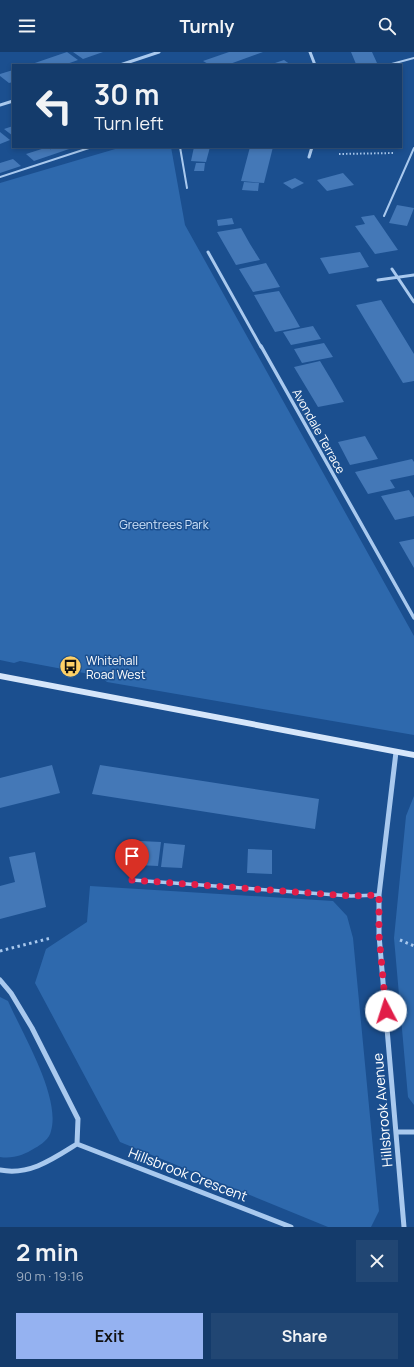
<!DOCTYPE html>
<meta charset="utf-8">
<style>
body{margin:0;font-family:Manrope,sans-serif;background:#214673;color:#f1f3f6;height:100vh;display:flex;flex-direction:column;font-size:15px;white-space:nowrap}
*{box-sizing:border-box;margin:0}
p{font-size:13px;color:#9dadc1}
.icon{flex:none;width:22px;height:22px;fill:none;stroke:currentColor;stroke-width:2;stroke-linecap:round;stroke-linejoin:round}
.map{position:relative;height:1175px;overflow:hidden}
.drawer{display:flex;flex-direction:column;background:#143b6b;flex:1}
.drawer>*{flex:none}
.banner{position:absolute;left:12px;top:12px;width:390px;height:84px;border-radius:0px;box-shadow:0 2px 6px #0003,0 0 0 1px #33557e;background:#143b6b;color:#f1f3f6;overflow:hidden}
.pin{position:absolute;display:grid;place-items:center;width:34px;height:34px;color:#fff;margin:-41px -17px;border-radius:50% 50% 50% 0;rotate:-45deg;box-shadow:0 0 4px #0007}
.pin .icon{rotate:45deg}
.me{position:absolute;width:44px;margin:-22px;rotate:355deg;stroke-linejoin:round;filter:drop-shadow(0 0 3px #0008)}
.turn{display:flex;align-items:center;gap:14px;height:84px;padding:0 16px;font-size:18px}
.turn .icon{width:52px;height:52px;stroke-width:2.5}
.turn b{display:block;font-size:28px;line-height:34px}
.round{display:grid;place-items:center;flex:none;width:42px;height:42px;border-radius:0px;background:#214673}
.headline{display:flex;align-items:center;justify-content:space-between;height:68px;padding:0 16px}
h1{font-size:24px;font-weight:700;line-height:30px}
.cta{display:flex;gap:8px;margin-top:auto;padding:8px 16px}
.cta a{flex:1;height:46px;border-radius:0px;background:#95b2f1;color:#111;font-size:16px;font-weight:700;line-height:46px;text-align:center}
.cta a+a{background:#214673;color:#f1f3f6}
header{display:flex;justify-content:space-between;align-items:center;height:52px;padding:0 16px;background:#143b6b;font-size:18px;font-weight:700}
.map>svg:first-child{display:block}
.green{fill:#2e69ad}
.building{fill:#4478b7}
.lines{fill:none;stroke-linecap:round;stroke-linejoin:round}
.path-far1{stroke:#a9c9ee;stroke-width:2;stroke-dasharray:1.5 2;stroke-linecap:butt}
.path{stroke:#a9c9ee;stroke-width:3;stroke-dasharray:2.5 3.5;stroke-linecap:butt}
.lane-far1{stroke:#a9c9ee;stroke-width:2}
.lane{stroke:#a9c9ee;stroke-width:3.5}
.street-far2{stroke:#a9c9ee;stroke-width:3}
.street-far1{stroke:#a9c9ee;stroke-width:3.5}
.street{stroke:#a9c9ee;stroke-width:5}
.secondary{fill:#d6e6fa;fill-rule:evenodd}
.route{stroke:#e11d48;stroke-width:7;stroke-dasharray:0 12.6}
.labels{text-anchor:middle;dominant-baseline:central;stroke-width:3;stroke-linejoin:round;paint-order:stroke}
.street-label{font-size:12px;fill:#fff;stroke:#1b4f8f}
.park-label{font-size:12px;fill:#cfe3fa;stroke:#1b4f8f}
.poi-label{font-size:12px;fill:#fff;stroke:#1b4f8f;text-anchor:start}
.near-street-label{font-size:14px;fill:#fff;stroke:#1b4f8f}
</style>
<header><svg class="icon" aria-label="menu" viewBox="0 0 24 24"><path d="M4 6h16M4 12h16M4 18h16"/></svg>Turnly<svg class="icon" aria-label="search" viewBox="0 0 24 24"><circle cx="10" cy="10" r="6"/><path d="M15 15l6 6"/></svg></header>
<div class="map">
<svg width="414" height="1175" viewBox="0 0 414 1175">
<rect width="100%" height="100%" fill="#1b4f8f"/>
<path class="green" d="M122,95H171L185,173L414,584V683L107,630L100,624L20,609L14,611L0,608V131Z
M414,744V1053L408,1045L394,886L406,764Z
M90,834L333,849L347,864L353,886L379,1159L371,1175H328L120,1090L35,931L46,897L87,870Z
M0,945L8,949C22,981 61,1045 51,1079C50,1086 41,1093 35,1096C24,1103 13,1107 0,1105Z"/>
<path class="building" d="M67,0L78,8L64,13H29Z
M73,0H103L83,7Z
M229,0H263L227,13H210L203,9Z
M351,0H372L377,11L356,12Z
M284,8L291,13L275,11Z
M13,18V30L9,31L0,24V22Z
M13,74V84L4,77Z
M0,80L10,88L0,92Z
M48,95L51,98L49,95H75L34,109L26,102Z
M194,95H210L206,110L191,109Z
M250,95H273L264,131L241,129Z
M13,107L21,114L0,121V111Z
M196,111H205L204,119H194Z
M343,121L354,133L327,139L317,128Z
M295,126L304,131L292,137L283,131Z
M244,130L259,131L258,139L242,138Z
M397,153L414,156L407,174L389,171Z
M374,163L398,198L375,202L355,174L365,172L361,165Z
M232,166L234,172L218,174L217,168Z
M241,176L250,192L260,208L236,213L217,180Z
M360,200L369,215L329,222L320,206Z
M266,211L280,235L253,240L239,217Z
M279,239L289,256L300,275L275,280L254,243Z
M381,248L414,302V329L403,331L356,253Z
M313,274L321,287L291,293L283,280Z
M324,291L333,305L302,311L294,297Z
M320,309L332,329L344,350L318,355L294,315Z
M365,384L378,407L350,413L338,390Z
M412,407L414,410V423L390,428L395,436L368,442L355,420Z
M409,438L414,446V464L395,468L381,444Z
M414,487V516L399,490Z
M52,713L60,741L0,756V726Z
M100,713L319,747L315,777L92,742Z
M140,789L161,790L158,814L137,813Z
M164,791L185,793L182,816L161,815Z
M248,797L272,798V822L247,821Z
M35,800L46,855L0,867V834L15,830L9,805Z"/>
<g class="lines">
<path class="path-far1" d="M339,102L395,101"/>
<path class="path" d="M400,888L414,894
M0,899L51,886"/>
<path class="lane-far1" d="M308,13L315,12
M388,13L414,6
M180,95L187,136
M0,125L92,95
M384,164L414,96"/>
<path class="lane" d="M132,828L351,844L379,843"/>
<path class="street-far2" d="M310,0L315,13
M120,13L159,0
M0,53L13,49
M309,105L312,95
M208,200L261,295
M392,217L414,250
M378,228L414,223"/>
<path class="street-far1" d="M261,294L414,566"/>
<path class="street" d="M396,700L379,843V883L404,1175
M0,928L11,941L32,976L78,1067L77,1092
M397,1080H414
M77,1092L291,1175
M0,1118C29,1124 53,1107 77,1092"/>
<path class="secondary" d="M0,621L414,700V706L0,627Z"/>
</g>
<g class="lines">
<path class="route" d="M132,828L351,844L379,843V883L386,959"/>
</g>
<defs>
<symbol id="bus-disc" viewBox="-11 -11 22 22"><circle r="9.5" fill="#ffd166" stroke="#1b4f8f"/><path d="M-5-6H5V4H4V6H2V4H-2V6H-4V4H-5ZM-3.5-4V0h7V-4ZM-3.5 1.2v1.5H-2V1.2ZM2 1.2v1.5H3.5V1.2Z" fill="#111"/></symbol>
</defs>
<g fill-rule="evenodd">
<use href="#bus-disc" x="58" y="602" width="25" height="25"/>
</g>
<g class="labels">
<g class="street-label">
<text transform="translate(319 379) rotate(61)">Avondale Terrace</text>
</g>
<g class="park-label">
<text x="164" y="472">Greentrees Park</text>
</g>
<g class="poi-label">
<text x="86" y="608">Whitehall<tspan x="86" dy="14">Road West</tspan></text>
</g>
<g class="near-street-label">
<text transform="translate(382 1058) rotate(-95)">Hillsbrook Avenue</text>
<text transform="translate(188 1122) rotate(21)">Hillsbrook Crescent</text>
</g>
</g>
</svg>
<div class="pin" style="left:132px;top:828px;background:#d93025"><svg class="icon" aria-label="arrive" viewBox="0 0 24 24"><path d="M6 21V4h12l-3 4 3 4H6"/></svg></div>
<svg class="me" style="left:386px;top:959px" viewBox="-20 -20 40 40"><circle r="19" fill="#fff"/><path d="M0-13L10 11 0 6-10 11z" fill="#e11d48"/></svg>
<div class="banner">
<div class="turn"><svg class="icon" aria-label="left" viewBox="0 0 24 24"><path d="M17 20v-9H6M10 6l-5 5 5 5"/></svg><div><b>30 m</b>Turn left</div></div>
</div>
</div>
<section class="drawer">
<div class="headline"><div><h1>2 min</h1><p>90 m · 19:16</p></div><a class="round"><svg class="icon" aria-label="close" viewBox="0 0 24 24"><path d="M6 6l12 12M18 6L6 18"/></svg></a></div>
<div class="cta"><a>Exit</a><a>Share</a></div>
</section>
